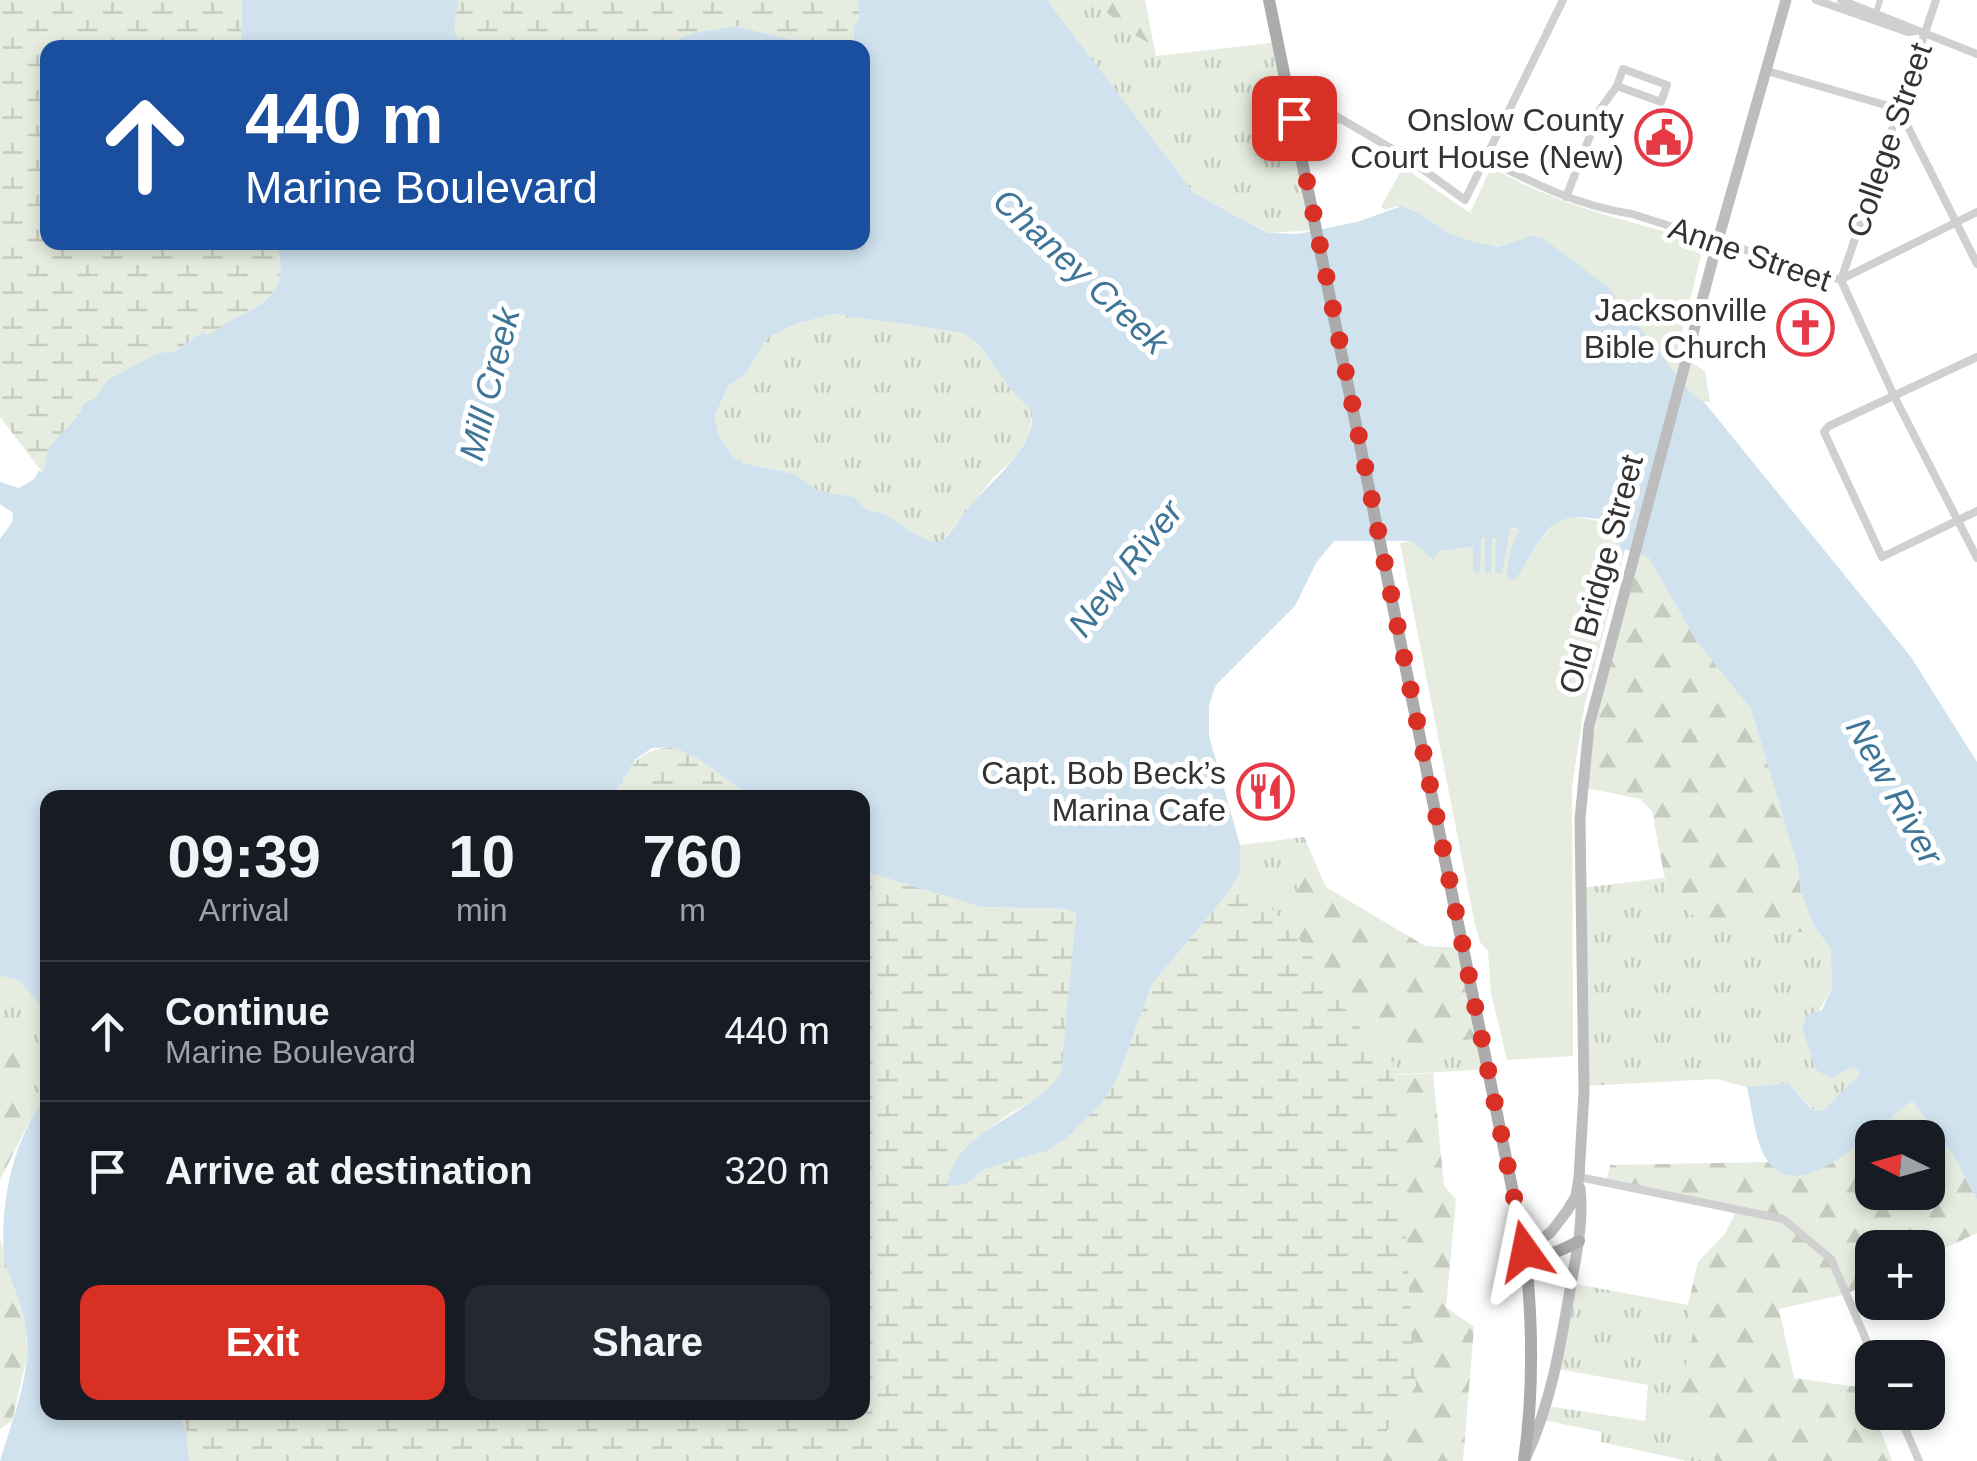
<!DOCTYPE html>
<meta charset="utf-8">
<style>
body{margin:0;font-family:Arial,sans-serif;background:#242831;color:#f1f3f6;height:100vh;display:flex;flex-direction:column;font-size:38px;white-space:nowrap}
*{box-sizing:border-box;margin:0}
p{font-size:32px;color:#9ea1a6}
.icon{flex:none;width:55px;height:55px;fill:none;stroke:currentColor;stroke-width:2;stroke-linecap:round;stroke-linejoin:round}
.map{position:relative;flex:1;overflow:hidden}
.drawer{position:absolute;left:40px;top:790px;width:830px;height:630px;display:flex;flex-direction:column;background:#171b24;border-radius:20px;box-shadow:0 5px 15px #0003}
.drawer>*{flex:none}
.hud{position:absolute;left:40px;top:40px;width:830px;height:210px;border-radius:20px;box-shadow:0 5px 15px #0003;background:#1a4fa0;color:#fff;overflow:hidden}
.needle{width:65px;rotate:275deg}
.buttons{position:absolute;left:1855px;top:1120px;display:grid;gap:20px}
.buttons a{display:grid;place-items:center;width:90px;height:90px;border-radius:20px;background:#171b24;box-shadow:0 5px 15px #0003;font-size:50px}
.pin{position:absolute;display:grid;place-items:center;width:85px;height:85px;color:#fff;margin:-42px;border-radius:20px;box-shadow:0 5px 15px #0006}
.me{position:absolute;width:110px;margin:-55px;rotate:348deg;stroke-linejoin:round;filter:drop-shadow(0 0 8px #0008)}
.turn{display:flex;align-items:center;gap:35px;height:210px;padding:0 40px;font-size:45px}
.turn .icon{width:130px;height:130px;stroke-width:2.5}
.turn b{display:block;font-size:70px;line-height:85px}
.eta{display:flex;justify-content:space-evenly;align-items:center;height:170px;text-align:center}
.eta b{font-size:60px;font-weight:800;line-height:70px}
.primary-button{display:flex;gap:20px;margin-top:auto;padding:20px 40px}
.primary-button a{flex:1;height:115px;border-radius:20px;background:#d93025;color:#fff;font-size:40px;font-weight:800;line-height:115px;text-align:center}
.primary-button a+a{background:#242831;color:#f1f3f6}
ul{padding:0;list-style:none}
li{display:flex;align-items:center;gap:30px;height:140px;padding:0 40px;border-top:2px solid #363941}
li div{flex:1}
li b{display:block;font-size:38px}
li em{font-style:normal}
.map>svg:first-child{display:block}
.grass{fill:url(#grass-tufts)}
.forest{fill:url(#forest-firs);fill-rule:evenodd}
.wetland{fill:url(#wetland-marsh)}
.park{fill:#e6ecdf}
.water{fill:#cfe2ee;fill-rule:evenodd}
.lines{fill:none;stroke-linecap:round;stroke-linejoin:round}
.pedestrian{stroke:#d0d0d0;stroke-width:6}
.minor{stroke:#d0d0d0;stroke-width:8}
.secondary{stroke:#bdbdbd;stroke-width:11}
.primary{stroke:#ababab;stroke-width:12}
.route{stroke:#d93025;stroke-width:18;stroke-dasharray:0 32.4}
.labels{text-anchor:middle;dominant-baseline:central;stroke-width:10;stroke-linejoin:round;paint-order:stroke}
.poi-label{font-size:32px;fill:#333;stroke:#fff;text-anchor:end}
.street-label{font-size:32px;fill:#333;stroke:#fff}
.water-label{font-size:35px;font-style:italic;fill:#3f7597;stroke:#fff}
</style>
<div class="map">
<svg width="1977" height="1461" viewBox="0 0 1977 1461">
<defs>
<pattern id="grass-tufts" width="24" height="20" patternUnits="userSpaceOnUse" patternTransform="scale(2.5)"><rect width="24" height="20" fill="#e6ecdf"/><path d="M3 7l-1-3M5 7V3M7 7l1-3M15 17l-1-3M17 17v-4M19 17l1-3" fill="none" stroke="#c6cbc0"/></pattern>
<pattern id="forest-firs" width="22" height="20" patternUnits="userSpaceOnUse" patternTransform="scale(2.5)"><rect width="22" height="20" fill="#e6ecdf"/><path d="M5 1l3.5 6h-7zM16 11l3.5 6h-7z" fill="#c6cbc0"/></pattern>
<pattern id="wetland-marsh" width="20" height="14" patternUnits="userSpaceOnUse" patternTransform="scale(2.5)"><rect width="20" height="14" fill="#e6ecdf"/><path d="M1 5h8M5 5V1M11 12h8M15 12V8" fill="none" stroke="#c6cbc0"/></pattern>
</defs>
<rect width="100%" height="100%" fill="#fff"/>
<path class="grass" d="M1047,0H1093L1127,31L1154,46L1156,56L1278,42L1316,230L1269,233L1194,193Z
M834,314L964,333L981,347L1008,386L1033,411L1029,434L1017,456L993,478L943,540L936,543L916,535L885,514L867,510L853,497L819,491L795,474L743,463L733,457L718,434L715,416L728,386L746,374L767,338L795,324Z
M1304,837L1278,1062L1482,1038L1488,1069L1274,1082L1164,1461L1264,900L1240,873V845Z
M1664,878L1668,896L1703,923L1765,924L1774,932H1802L1813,924C1818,932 1828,942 1831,950C1843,981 1823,1009 1802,1028L1816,1070L1854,1065L1860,1074L1824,1111L1813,1110L1788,1083L1747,1087L1716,1079L1584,1086L1581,888Z
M0,976L18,980L47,1012V1096L26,1128L34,1054L0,1010Z
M1571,1283L1688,1305L1693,1333L1675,1421L1694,1427L1715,1461H1688L1601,1442L1602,1432L1543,1420L1547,1406L1645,1421L1648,1385L1557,1369Z"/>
<path class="forest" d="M1093,0H1145L1154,46L1127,31Z
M1634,552L1649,558L1697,642L1751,709L1798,867L1801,893L1813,924L1802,932H1774L1764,924L1703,923L1668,896L1652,811L1640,799L1582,787Z
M1304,837L1326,887L1425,946L1463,948L1482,1038L1277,1063Z
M0,1010L34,1054L26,1128L0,1180Z
M1433,1073L1444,1186L1456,1199L1446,1307L1474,1327L1463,1461H1210L1274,1082Z
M1912,1101L1952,1153L1977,1200V1233L1928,1256V1248H1872V1282L1846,1294L1779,1309L1794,1378L1865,1388L1892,1461H1715L1694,1427L1674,1421L1693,1333L1688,1305L1698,1262L1724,1235L1737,1210L1606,1183L1610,1165L1769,1162L1783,1174ZM1872,1138H1928V1192H1872Z
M0,1238L26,1327L27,1357L12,1421L0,1429Z"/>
<path class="wetland" d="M0,0H242L241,47L48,48V242L277,243C293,310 248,303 210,336L201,333L176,351L156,354L107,380L96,397L83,404L79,415L49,447L43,473L0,417Z
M458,0H857L860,18L853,27L855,48L821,47L735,26L694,33L657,48L466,47L453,32Z
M672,747L697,758L751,797L612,798C630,768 635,750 672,747Z
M863,871L982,907L1068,909L1076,914L1062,1073C1041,1105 1024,1102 998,1122C979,1135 963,1159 948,1177V1187L966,1184L985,1169L1047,1150L1118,1077L1152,984L1224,898L1240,873L1306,947L1351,1018L1393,1062L1416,1386L1367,1461H189L187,1434L179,1413L862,1412Z"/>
<path class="park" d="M1403,167L1470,213L1489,172L1496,170C1567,209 1628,220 1704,243L1677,353L1705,371L1710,402H1704L1690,392L1607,287L1543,238C1529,236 1518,244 1504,246C1488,248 1466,239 1450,234C1428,226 1413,197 1386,210L1381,207Z
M1570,515L1620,526V568L1584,708L1572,787L1573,1056L1507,1060L1491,993L1488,951L1480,942L1475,925L1400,543L1411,541L1439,551L1473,547L1474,572H1479L1481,537L1486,538L1485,572L1490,573L1492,537L1497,538L1495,572L1501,573L1510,528L1520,530L1510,552L1506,573L1511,580L1516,578C1534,554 1541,528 1570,515Z"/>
<path class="water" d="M242,0H458L454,32L466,47H241Z
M857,0H1047L1194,193L1268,233L1298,234L1357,222L1402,206L1417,212L1448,233L1475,242L1498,247L1533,236L1543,238L1607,286L1690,392L1704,402L1911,657L1977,762V1200L1952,1153L1912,1101C1880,1122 1796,1217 1764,1155C1754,1136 1752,1108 1747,1087L1788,1083L1812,1110L1823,1111L1860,1074L1854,1066L1831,1078L1816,1070L1802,1028L1807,1015L1822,1010L1832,987L1831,949L1813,924L1801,893L1798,867L1751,709L1697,642L1649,558L1625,549L1620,568V526C1610,521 1600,519 1589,518C1546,510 1537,549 1516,579L1510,580L1506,574L1510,552L1519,530L1514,528L1510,529L1502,573H1495L1496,538H1492L1491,573H1485V538H1481L1480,573L1473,572V547L1439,551L1434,560L1411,541H1334L1316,563L1295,606L1216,685L1209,705V736L1240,845V873L1224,898L1152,984L1118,1077L1101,1104L1065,1139L1047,1150L985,1169L966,1184L947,1187C952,1129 1034,1117 1061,1073L1076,914L1067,909L982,907L863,871L862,798L751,797L697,758L672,747L652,748L636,759L612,797L48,798L47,1012L18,980L0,976V539L12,522L13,513L0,504V482L19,488L33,480L39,471L43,472L49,447L79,415L83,404L96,397L107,380L156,354L176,351L201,333L210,335C248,303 293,310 277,243L862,242V48L855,47L853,27L860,18ZM834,314L964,333L981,347L1008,386L1032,411C1037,448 989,482 968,508C959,519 953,531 943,540L936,543L916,535L885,514L867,510L854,497L819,491L795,474L743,463L733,457L718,434L715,416L728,386L746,374L767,338L795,324Z
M735,26L821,47H657L694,33Z
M47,1096L48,1412L179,1413L187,1434L189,1461H0C10,1428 24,1391 27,1357C30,1323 15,1291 4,1260C0,1203 12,1140 47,1096Z"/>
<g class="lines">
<path class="pedestrian" d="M1876,13L1880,0"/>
<path class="minor" d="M1816,0L1908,32L1916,31
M1841,0L1977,54
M1767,71L1899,109L1977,264
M1288,88L1406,157L1465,200L1563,0
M1300,144L1310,129L1340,119
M1487,159C1534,184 1579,206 1632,214L1841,280L1894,396L1977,558
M1566,197L1601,108L1617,86L1661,102L1667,85L1623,69L1617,86
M1842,279L1977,212
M1841,280L1936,0
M1977,357L1829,426L1824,432L1882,557L1977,511
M1579,1177L1783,1219L1831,1259L1874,1358
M1898,1412L1919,1461"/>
<path class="secondary" d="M1525,1251L1551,1232L1567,1211L1576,1196L1579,1177L1584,1093L1580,819L1589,726L1718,240L1786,0
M1526,1457C1551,1403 1560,1348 1570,1290C1576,1256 1584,1223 1580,1188"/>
<path class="primary" d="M1269,0L1525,1251C1533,1322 1534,1390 1524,1461
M1525,1251C1547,1258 1559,1252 1579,1241"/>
</g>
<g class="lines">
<path class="route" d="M1294,118L1525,1251"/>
</g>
<defs>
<symbol id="civic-ring" viewBox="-11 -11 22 22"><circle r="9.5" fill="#fff" stroke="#e63946" stroke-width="1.5"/><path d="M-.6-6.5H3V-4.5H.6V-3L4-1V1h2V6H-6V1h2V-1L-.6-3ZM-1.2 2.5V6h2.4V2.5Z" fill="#e63946"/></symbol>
<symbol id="church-ring" viewBox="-11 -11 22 22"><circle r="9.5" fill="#fff" stroke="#e63946" stroke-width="1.5"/><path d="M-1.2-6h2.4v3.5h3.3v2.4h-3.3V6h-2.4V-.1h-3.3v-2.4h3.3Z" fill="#e63946"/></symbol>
<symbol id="restaurant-ring" viewBox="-11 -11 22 22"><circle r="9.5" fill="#fff" stroke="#e63946" stroke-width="1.5"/><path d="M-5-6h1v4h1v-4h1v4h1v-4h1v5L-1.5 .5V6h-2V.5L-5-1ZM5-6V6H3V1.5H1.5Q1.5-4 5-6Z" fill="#e63946"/></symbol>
</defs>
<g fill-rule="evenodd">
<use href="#civic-ring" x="1632" y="106" width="63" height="63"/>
<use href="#church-ring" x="1774" y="296" width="63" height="63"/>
<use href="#restaurant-ring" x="1234" y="760" width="63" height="63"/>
</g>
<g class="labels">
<g class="poi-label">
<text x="1624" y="120">Onslow County<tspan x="1624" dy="37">Court House (New)</tspan></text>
<text x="1767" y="310">Jacksonville<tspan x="1767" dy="37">Bible Church</tspan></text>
<text x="1226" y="773">Capt. Bob Beck’s<tspan x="1226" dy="37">Marina Cafe</tspan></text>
</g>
<g class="street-label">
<text transform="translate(1889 140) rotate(-71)">College Street</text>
<text transform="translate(1750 254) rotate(19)">Anne Street</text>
<text transform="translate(1601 574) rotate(-75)">Old Bridge Street</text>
</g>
<g class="water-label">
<text transform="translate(1081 271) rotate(43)">Chaney Creek</text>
<text transform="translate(489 384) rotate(-76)">Mill Creek</text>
<text transform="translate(1125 568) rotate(-52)">New River</text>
<text transform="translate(1895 791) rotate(61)">New River</text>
</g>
</g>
</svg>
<div class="buttons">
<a><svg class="needle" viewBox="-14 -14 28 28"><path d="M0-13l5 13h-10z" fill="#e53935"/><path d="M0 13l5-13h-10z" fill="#9ea1a6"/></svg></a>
<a>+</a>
<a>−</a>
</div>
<div class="pin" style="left:1294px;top:118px;background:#d93025"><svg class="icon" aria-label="arrive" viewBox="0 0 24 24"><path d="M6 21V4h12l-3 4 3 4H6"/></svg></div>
<svg class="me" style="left:1525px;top:1251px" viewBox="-20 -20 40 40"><path d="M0-17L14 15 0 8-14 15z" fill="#d93025" stroke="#fff" stroke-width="4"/></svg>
<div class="hud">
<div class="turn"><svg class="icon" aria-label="ahead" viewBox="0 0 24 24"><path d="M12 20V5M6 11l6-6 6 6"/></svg><div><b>440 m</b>Marine Boulevard</div></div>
</div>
<section class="drawer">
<div class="eta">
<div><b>09:39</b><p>Arrival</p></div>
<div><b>10</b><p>min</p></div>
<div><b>760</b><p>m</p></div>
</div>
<ul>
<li><svg class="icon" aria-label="ahead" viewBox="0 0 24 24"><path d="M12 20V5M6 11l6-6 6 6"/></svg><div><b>Continue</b><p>Marine Boulevard</p></div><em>440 m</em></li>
<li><svg class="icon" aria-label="arrive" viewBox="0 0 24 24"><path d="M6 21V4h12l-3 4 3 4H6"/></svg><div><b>Arrive at destination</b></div><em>320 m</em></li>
</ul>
<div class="primary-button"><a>Exit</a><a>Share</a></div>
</section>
</div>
